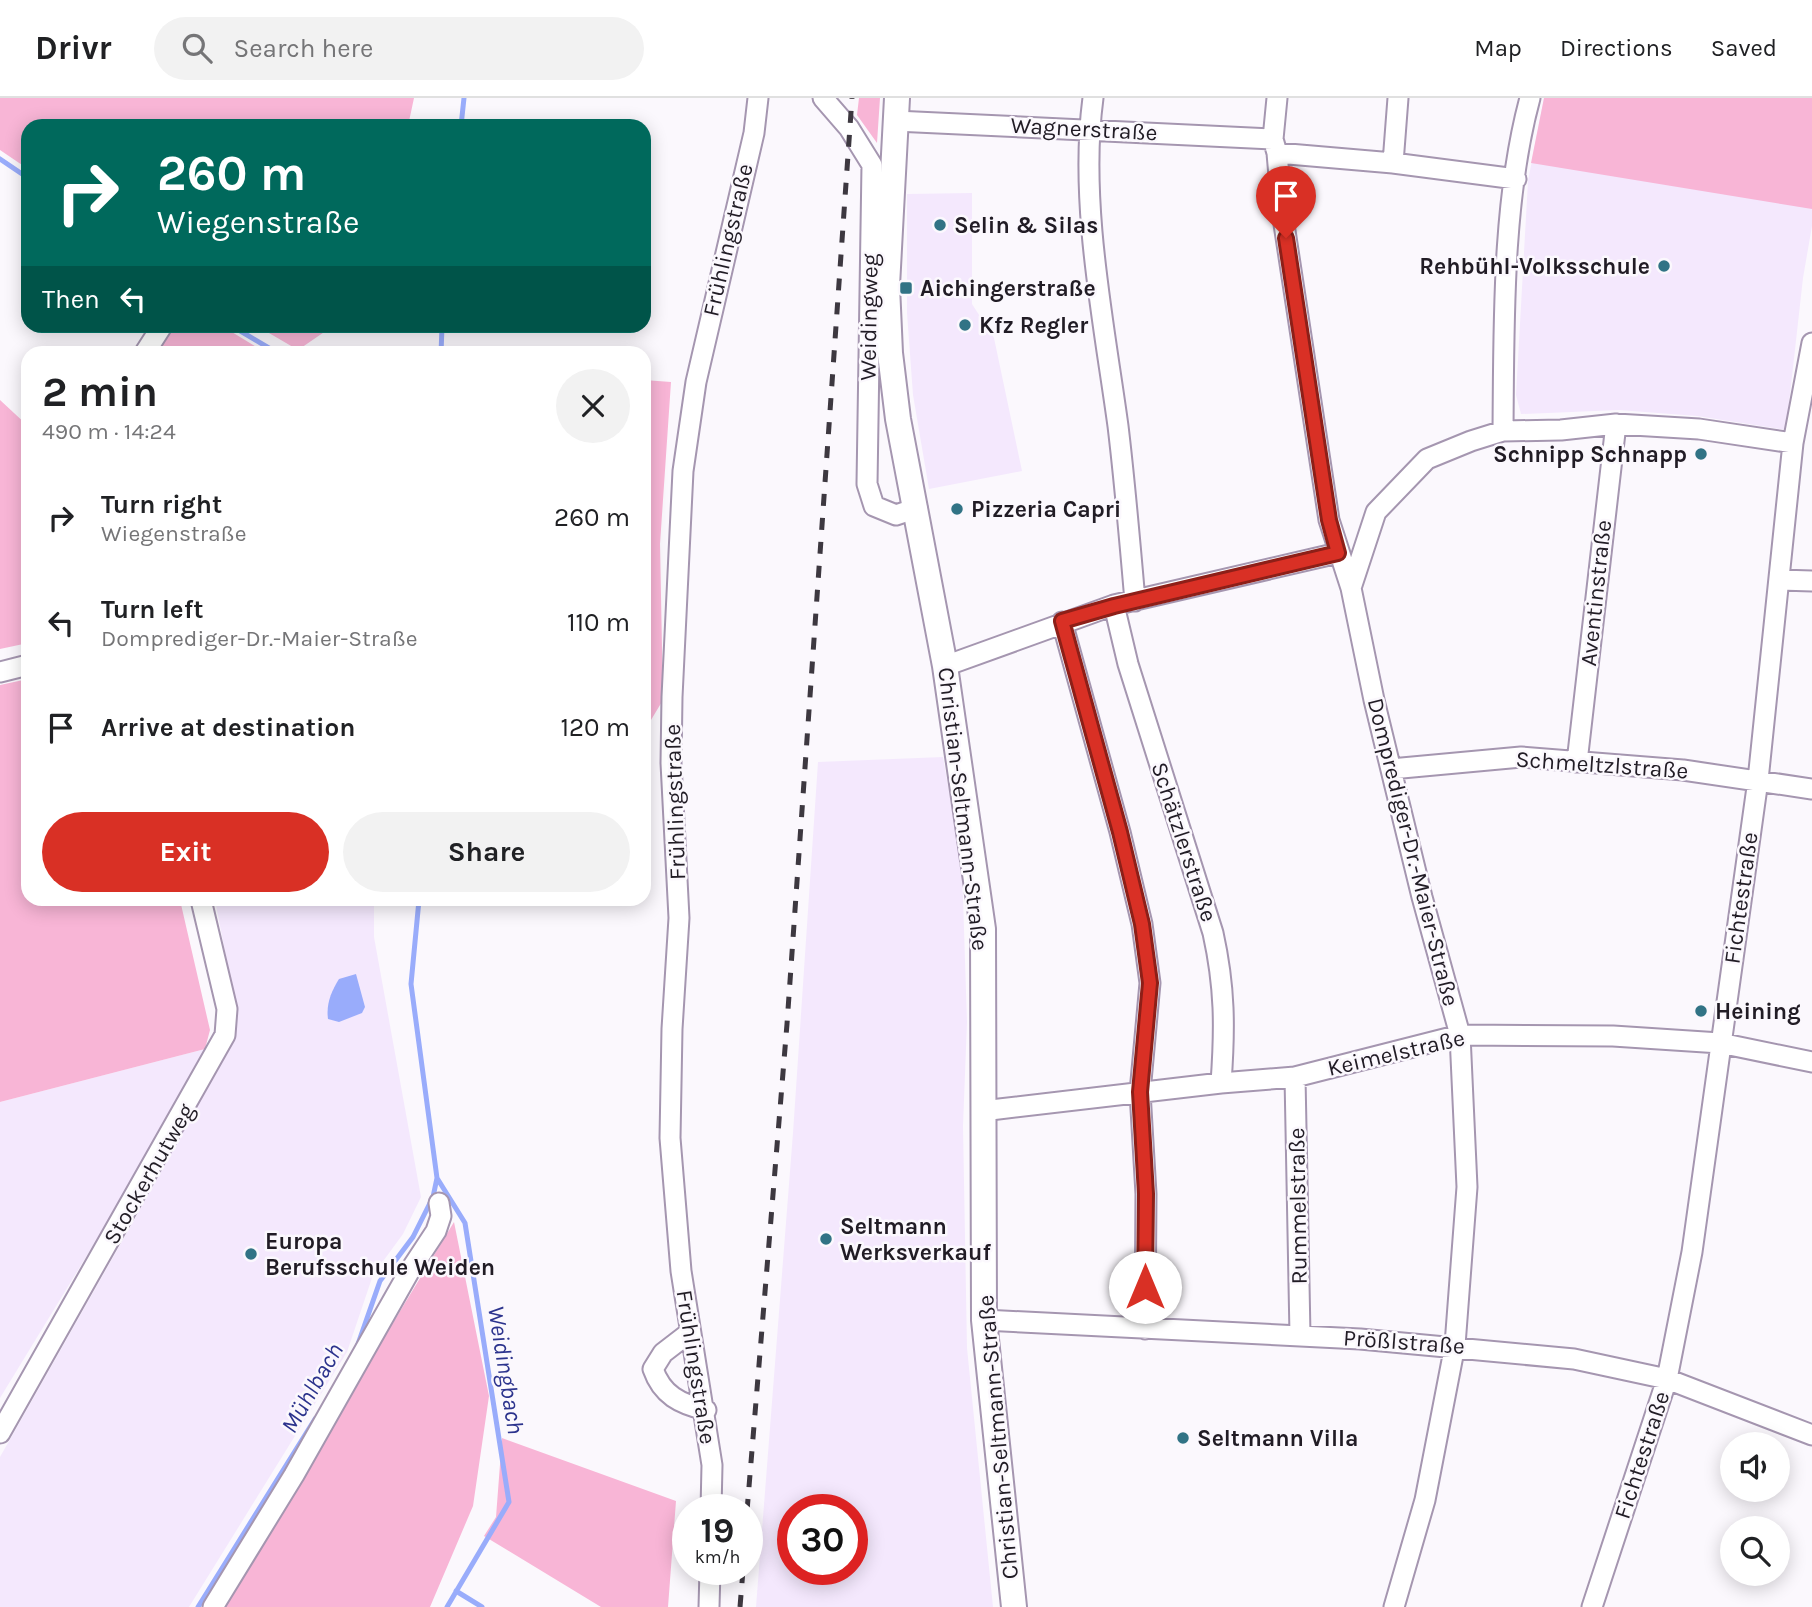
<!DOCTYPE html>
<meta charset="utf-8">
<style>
body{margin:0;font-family:Karla,sans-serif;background:#f2f2f2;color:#202124;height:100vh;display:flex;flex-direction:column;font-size:26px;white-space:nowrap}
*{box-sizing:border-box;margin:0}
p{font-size:23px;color:#757577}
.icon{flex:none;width:38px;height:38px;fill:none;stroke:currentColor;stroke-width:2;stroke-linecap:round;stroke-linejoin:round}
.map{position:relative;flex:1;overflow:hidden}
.details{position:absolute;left:21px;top:248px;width:630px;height:560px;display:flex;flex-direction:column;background:#fff;border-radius:21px;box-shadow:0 4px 18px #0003}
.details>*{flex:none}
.guide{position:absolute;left:21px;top:21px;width:630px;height:214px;border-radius:21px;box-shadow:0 4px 18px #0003;background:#00695c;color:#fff;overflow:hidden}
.controls{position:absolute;left:1720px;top:1334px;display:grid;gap:14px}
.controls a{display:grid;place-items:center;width:70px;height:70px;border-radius:50%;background:#fff;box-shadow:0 4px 18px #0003;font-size:35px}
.speed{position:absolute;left:672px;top:1396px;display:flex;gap:14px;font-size:35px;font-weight:700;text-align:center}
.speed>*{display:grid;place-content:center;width:91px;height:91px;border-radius:50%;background:#fff;box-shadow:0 4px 18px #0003;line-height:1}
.speed small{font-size:18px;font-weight:400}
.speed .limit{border:10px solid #d22;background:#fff;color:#111}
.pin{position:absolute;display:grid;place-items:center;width:60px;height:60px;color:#fff;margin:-72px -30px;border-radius:50% 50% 50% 0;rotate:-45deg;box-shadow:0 0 7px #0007}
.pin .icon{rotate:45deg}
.me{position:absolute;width:77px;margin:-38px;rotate:0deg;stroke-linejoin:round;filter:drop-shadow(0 0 5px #0008)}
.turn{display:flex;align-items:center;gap:24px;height:147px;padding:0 21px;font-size:32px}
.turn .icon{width:91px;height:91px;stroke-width:2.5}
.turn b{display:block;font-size:49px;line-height:60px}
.then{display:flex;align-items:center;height:66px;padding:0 21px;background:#0003;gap:14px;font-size:26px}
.round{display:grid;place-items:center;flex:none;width:74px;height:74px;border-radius:37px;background:#f2f2f2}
.headline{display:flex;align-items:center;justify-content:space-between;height:119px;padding:0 21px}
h1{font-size:42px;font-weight:700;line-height:52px}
.button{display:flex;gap:14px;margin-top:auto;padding:14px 21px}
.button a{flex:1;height:80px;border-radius:42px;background:#d93025;color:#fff;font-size:28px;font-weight:700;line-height:80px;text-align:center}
.button a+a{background:#f2f2f2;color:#202124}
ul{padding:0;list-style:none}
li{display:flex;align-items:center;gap:21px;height:105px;padding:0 21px}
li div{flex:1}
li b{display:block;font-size:26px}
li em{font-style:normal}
header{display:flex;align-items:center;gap:42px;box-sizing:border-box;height:98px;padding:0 35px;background:#fff;border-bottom:2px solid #e0e0e0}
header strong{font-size:33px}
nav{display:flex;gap:38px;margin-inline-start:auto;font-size:24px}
.search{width:490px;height:63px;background:#f2f2f2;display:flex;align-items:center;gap:18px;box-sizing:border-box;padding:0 24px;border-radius:38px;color:#757577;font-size:26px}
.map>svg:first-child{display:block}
.built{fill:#f4e8fd;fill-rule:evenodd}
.green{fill:#f8b5d6}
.water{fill:#99acfb}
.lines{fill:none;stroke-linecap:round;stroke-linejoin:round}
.stream{stroke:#99acfb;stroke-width:5}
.minor-casing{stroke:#a596b0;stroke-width:23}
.major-casing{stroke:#a596b0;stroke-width:28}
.minor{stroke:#fff;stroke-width:19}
.major{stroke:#fff;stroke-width:24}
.rail{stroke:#3d3840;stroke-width:5;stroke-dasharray:12 12;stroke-linecap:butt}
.route-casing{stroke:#8d1f18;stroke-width:18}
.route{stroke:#d93025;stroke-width:12}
.poi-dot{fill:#317385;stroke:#fbf8fd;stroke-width:2.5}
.labels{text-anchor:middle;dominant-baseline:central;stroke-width:5;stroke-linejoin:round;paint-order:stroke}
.street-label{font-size:23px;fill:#211c25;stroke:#fbf8fd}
.poi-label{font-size:23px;font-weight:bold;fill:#211c25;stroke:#fbf8fd;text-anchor:start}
.water-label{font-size:24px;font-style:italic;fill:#2c338d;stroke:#fbf8fd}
</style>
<header>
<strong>Drivr</strong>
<div class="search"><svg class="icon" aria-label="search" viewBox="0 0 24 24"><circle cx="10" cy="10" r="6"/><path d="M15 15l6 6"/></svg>Search here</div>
<nav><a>Map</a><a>Directions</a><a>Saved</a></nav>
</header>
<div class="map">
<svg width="1812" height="1509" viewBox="0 0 1812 1509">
<rect width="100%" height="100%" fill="#fbf8fd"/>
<path class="built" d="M1544,0H1812V128L1803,180L1786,332L1697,318L1619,312L1521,316L1516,297L1528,83Z
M972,95V206L994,240L1022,373L929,391L913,297L907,215V96Z
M943,659L962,769L967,924L963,1028L967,1250L993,1509H756L793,1035L818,664ZM793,1412H852V1472H793Z
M215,802H374V839L421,1099L403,1136L373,1177L347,1254L189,1509H0V1359L142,1108L231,942L233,895Z
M205,951L183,1000L0,1300V1004Z"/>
<path class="green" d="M0,0H414L408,28H28V71L0,52Z
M859,0H880L877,45L857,17Z
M1544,0H1812V111L1531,65Z
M170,228H222L266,255L147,256Z
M257,228H333L298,252Z
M644,282L671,284L660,446L663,602L651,622L644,623Z
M0,302L28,328V545L0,551Z
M28,581V802H180L210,932L205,951L0,1004V587Z
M454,1124L489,1298L473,1408L430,1509H221Z
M502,1340L676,1403L668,1509H601L484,1438L496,1419Z"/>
<path class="water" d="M356,876L365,909L362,915L339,924L328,921C326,906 331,894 339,881Z"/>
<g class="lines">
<path class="stream" d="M461,28L464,0
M0,61L28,80
M232,228L279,256
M441,256L442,228
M419,802L411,886L437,1080L465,1125L509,1404L447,1509
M358,1246L380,1183L413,1139L433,1099L437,1080
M456,1493L482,1509
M198,1509L315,1321"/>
<defs>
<path id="minor" d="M823,0L849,30L872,67L867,386L874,408L896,417L917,410
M1093,0C1079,104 1104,225 1118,328C1125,386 1130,445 1135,503
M1277,0L1273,41L1277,55L1282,113L1329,422L1351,490L1374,602L1422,799L1460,937L1467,1089L1455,1247L1425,1402L1394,1509
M895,23L1273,41
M1277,55L1393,65L1516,81
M1393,65L1398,0
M144,256L162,228
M1503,333C1504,226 1502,103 1530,0
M1780,482L1812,483
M1351,490L1376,414L1427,361L1471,343L1503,333L1561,332L1616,326L1699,331L1793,345
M1114,507L1128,566L1213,835C1225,889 1225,930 1221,985
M1062,524L1120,734L1142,826L1150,885L1140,994L1146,1096L1145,1231
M945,568L1114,507L1338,455
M0,574L28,567
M1577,664L1616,326
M1391,671L1521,659L1683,672L1812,691
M1295,979L1300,1237
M982,1013L1221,985L1295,979L1460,937L1613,938L1720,945L1812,964
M984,1222L1360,1241L1574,1261L1667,1281L1812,1337
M689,1235L663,1255L653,1271C662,1297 680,1306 706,1312
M0,1335L225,937L227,911L201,802
M711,1412L712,1367L681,1173L670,1040L672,931L679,820L671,665L672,599L683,373L696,284L754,35L758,0
M213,1509L294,1377L409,1174L436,1133L441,1118L439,1105
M709,1509L710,1472
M1592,1509L1667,1281L1692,1154L1758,682L1793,345L1812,245"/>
<path id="major" d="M897,0L887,188L890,255L898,321L945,568L983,831L984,1222L1014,1509"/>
</defs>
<use href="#minor" class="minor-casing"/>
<use href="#major" class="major-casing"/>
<use href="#minor" class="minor"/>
<use href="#major" class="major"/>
<path class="rail" d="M747,1413L787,926L852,0
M740,1509L743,1472"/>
</g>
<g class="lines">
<defs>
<path id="route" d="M1145,1189L1146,1096L1140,994L1150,885L1142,826L1120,734L1062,523L1114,508L1338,455L1329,422L1286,140"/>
</defs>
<use href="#route" class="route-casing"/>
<use href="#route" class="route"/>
</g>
<g class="poi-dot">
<circle cx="940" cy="127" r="7"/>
<circle cx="1664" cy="168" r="7"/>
<rect x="899" y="183" width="14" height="14" rx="3.5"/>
<circle cx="965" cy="227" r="7"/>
<circle cx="1701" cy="356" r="7"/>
<circle cx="957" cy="411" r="7"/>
<circle cx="1701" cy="913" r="7"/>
<circle cx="826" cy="1141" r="7"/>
<circle cx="251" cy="1156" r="7"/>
<circle cx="1183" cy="1340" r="7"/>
</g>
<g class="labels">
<g class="street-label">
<text transform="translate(1084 31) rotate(3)">Wagnerstraße</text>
<text transform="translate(728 142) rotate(-77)">Frühlingstraße</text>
<text transform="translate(869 219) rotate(-89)">Weidingweg</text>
<text transform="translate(1596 495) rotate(-84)">Aventinstraße</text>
<text transform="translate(1602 667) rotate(4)">Schmeltzlstraße</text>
<text transform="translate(675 704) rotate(-92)">Frühlingstraße</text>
<text transform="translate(963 711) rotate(83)">Christian-Seltmann-Straße</text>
<text transform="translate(1184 744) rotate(72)">Schätzlerstraße</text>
<text transform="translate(1413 754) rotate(76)">Domprediger-Dr.-Maier-Straße</text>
<text transform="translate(1741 800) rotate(-82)">Fichtestraße</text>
<text transform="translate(1396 955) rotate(-13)">Keimelstraße</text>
<text transform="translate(149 1076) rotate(-60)">Stockerhutweg</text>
<text transform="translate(1298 1108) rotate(-91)">Rummelstraße</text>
<text transform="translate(1404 1244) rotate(4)">Prößlstraße</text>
<text transform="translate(696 1269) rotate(81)">Frühlingstraße</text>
<text transform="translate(998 1339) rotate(-95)">Christian-Seltmann-Straße</text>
<text transform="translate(1642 1357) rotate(-72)">Fichtestraße</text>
</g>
<g class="poi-label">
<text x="954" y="127">Selin &amp; Silas</text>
<text x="1650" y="168" text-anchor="end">Rehbühl-Volksschule</text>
<text x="920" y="190">Aichingerstraße</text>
<text x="979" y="227">Kfz Regler</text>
<text x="1687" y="356" text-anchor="end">Schnipp Schnapp</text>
<text x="971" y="411">Pizzeria Capri</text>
<text x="1715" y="913">Heining</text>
<text x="840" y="1128">Seltmann<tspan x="840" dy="26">Werksverkauf</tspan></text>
<text x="265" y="1143">Europa<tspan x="265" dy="26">Berufsschule Weiden</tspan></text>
<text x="1197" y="1340">Seltmann Villa</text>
</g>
<g class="water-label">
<text transform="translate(506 1272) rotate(81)">Weidingbach</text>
<text transform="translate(312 1290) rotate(-60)">Mühlbach</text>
</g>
</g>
</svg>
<div class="controls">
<a><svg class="icon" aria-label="sound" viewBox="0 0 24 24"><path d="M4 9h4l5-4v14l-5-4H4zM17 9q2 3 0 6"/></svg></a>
<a><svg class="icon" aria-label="search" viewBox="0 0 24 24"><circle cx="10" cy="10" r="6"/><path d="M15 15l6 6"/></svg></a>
</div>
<div class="speed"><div>19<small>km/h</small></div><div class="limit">30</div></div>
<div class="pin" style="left:1286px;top:140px;background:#d93025"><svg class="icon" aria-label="arrive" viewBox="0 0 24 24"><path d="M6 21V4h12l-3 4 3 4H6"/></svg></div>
<svg class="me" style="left:1145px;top:1189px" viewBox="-20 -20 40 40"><circle r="19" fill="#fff"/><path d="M0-13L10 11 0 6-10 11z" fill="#d93025"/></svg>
<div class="guide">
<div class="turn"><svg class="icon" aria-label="right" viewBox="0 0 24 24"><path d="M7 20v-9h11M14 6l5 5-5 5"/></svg><div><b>260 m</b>Wiegenstraße</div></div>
<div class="then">Then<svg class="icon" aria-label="left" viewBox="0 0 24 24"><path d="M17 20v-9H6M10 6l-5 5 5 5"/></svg></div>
</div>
<section class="details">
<div class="headline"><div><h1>2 min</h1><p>490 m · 14:24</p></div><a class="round"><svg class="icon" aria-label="close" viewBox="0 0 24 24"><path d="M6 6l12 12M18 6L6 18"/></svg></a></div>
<ul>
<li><svg class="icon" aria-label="right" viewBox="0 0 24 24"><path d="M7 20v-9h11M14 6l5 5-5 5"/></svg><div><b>Turn right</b><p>Wiegenstraße</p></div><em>260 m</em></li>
<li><svg class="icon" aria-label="left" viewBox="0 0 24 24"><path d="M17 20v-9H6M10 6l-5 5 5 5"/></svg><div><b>Turn left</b><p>Domprediger-Dr.-Maier-Straße</p></div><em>110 m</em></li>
<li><svg class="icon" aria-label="arrive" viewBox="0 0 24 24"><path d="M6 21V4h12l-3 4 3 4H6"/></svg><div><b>Arrive at destination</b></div><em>120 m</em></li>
</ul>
<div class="button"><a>Exit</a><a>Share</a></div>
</section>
</div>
